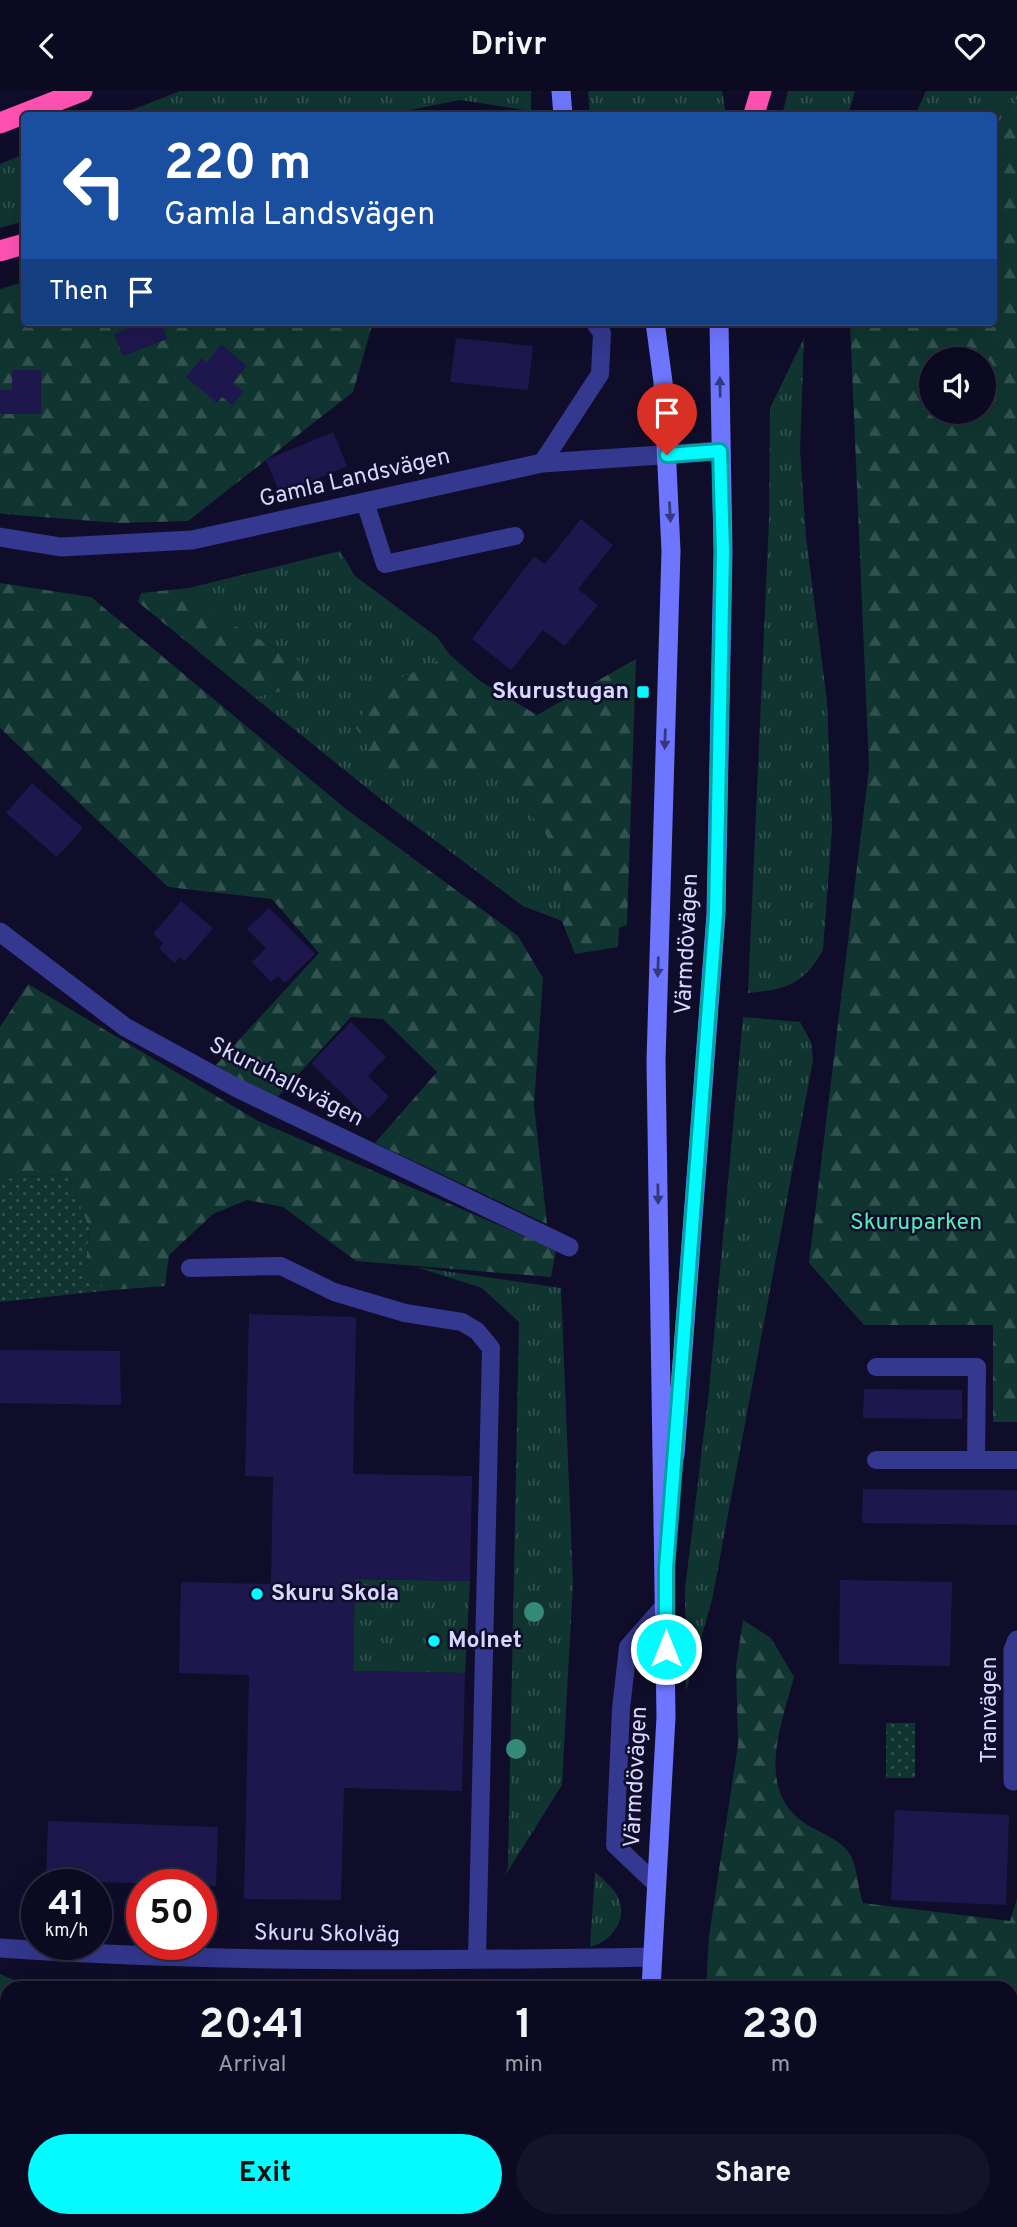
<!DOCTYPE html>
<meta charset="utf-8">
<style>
body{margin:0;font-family:Overpass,sans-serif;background:#151329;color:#f1f3f6;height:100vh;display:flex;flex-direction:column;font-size:26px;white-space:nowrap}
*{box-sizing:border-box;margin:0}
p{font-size:23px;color:#9a9aa5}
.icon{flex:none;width:38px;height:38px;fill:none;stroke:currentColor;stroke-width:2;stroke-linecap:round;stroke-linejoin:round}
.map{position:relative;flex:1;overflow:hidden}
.panel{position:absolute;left:0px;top:1890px;width:1018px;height:247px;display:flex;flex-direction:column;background:#0c0a20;border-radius:21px 21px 0 0;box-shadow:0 7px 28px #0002,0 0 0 2px #2c2b3e}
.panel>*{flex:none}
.banner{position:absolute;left:21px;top:21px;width:976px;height:214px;border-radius:7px;box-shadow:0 7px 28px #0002,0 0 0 2px #2c2b3e;background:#1a4fa0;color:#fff;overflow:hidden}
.tools{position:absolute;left:919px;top:256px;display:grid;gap:14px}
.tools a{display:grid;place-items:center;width:77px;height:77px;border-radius:50%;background:#0c0a20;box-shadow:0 7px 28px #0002,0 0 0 2px #2c2b3e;font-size:35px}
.speed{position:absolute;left:21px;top:1778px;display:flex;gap:14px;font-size:35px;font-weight:700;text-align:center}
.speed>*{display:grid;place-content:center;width:91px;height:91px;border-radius:50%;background:#0c0a20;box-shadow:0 7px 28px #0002,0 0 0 2px #2c2b3e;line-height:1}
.speed small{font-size:18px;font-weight:400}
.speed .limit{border:10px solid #d22;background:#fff;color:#111}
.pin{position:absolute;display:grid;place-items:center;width:60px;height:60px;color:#fff;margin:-72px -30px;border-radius:50% 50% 50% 0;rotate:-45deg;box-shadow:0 0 7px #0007}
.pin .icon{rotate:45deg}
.me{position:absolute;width:77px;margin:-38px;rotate:0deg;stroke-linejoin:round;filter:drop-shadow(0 0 5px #0008)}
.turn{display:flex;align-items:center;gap:24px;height:147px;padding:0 28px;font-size:32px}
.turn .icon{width:91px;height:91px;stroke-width:2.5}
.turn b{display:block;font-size:49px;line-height:60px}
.then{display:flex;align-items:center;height:66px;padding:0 28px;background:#0003;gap:14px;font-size:26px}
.eta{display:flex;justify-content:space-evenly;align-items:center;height:119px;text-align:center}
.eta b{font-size:42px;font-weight:700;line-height:49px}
.button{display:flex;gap:14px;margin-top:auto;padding:14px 28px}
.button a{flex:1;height:80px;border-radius:42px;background:#03fbff;color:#111;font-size:28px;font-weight:700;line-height:80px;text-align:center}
.button a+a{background:#151329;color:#f1f3f6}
header{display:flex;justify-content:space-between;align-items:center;height:91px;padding:0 28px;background:#0c0a20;font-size:32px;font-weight:700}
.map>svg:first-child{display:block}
.grass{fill:url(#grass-tufts)}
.forest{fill:url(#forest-firs);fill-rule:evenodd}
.park{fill:url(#park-dots)}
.building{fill:#1e174d}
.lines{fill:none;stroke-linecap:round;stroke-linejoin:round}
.service{stroke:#34388e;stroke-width:18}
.minor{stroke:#34388e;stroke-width:19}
.secondary{stroke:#6e76ff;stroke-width:19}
.motorway{stroke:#ff52b3;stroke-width:21}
.tree{fill:#368879}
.oneway{fill:#36377f}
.route-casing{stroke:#02a3a6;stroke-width:18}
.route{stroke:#03fbff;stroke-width:12}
.poi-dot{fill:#03fbff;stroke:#100d2a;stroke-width:2.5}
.labels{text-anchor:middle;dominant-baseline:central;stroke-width:5;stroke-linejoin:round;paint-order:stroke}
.street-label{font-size:23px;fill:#d8d7ff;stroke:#100d2a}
.poi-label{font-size:23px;font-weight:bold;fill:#d8d7ff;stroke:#100d2a;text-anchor:start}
.park-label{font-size:23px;fill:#55ecba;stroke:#100d2a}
</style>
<header><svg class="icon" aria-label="back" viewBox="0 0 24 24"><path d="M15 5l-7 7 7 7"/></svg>Drivr<svg class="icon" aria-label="heart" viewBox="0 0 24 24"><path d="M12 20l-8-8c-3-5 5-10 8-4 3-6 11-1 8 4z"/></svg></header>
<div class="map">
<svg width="1017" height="2136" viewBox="0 0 1017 2136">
<defs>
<pattern id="grass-tufts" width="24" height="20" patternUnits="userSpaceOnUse" patternTransform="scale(1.75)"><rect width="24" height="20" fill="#103530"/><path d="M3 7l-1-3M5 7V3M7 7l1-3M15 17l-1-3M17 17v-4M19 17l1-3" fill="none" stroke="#32524f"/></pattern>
<pattern id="forest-firs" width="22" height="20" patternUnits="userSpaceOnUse" patternTransform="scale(1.75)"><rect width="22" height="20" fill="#103530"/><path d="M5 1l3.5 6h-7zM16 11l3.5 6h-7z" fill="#32524f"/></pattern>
<pattern id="park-dots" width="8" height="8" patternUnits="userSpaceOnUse" patternTransform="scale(1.75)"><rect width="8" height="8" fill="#103530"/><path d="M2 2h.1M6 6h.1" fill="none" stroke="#32524f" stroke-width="1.8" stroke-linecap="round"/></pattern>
</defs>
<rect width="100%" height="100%" fill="#100d2a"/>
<path class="grass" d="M180,0H531V20L460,9L385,24H119Z
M588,0H722L726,24H590Z
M788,0H855L848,24H782Z
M926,0H1017V8L994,39V24H915Z
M24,63V130L0,137V73Z
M804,247L800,359L806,446L827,610L832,739L823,859C804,893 786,899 748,902L769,429L770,317Z
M340,460L355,485L437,546L450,564L373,600L501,682L545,742L564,781L562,830L523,815L393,718L254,606L296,597L299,570L231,533L189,497Z
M743,926L800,931L811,951L813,969L712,1509L686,1600L685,1498L709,1300Z
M416,1176L561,1197L573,1492L562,1694L504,1786L508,1776L519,1231L482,1197Z
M355,1488L470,1490L465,1582L353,1580Z
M595,1781C602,1787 610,1794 615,1801C631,1823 614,1850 590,1856Z"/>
<path class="forest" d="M1017,8V1331H993V1234H864L809,1172L869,677L850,231H994V39ZM931,268H984V320H931Z
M24,191V231H373L353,301L188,430L119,432L4,423L0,422V198Z
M0,492L91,506L346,718L518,845L543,887L534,1014L547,1133L375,1052L437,981L383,928L351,926L273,1011L216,974L319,862L272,808L168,796L0,637Z
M189,497L231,533L299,570L314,587L296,597L254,606L138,511L141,502Z
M450,564L480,590L537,624L636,568L627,834L619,837L618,856L575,863L562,830L564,781L545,742L501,682L383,679L356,637L373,600Z
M28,893L258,1030L556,1159L551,1186L356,1170L283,1116L247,1109L213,1123L169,1164L165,1195L112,1199L85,1186L89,1137L68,1084L0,1087V936Z
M743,1529L771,1547L794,1586C782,1632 755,1697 803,1731C817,1741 843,1749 851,1765C857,1776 858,1799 863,1812L1010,1830L1017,1808V2136H965L959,2130H1012V1897H706L709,1845L738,1654L736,1575Z
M0,1883L34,1897H7V2029L0,2030Z
M429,2130H555L554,2136H439Z"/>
<path class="park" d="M68,1084L89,1137L85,1186L112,1199L0,1211V1087Z
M886,1632H915V1687H886Z"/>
<path class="building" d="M144,231H161L167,248L123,265L114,243Z
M456,247L533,255L528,299L450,291Z
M221,253L247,275L233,292L244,301L232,314L222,306L217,312L186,286L202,267L207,271Z
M12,279H41V323H0V299H12Z
M333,341L347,375L280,403L266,369Z
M581,428L613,454L578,498L598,514L565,555L543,539L511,579L472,548L534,465L545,473Z
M32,692L83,737L57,766L6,722Z
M181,810L213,837L185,870L180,866L175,872L159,858L163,852L153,843Z
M269,817L315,863L285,892L278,885L271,891L252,871L266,857L247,838Z
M351,931L386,966L368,985L389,1006L368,1028L311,972Z
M249,1223L356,1226L353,1383L472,1385L470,1490L355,1488L353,1580L465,1582L462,1700L344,1697L341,1809L244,1808L249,1584L179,1582L181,1491L271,1493L273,1386L245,1385Z
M0,1259L120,1260L121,1314L0,1312Z
M864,1298L962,1299V1328L863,1327Z
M863,1398L1017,1399V1434L862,1432Z
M840,1489L952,1491L950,1575L839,1573Z
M895,1719L1009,1724L1006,1814L891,1809Z
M48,1730L218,1736L216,1795L46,1789Z
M7,2029V2095L0,2096V2030Z
M133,2130H147L157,2136H129Z
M289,2130H403L413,2136H299Z
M840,2130H937L944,2136H833Z"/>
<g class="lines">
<path class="service" d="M542,372L600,283L602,242L594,231
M365,411L385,473L515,445
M190,1177L281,1175L334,1201L405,1222L462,1231L477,1240L491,1257L477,1868
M876,1276H977L976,1369
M876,1369H1017
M656,1793L615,1754L621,1618L628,1556L666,1513
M236,2130L246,2136
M743,2130L748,2136
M4,2136L13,2130
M110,2136L114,2130"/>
<path class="minor" d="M0,446L61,456L192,449L542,372L720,360
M0,841L125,936L237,997L569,1156
M1013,1690V1559L1017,1549
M0,1857C217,1872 435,1870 653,1866"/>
<path class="secondary" d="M561,0L563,24
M675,1364L716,823L723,461L719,231
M651,1897L666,1626L656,970L671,460L663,291L655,231
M638,2136V2130"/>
<path class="motorway" d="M754,23L761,0
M0,32L82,0
M0,160L24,153"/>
</g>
<g class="tree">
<circle cx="534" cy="1521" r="10"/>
<circle cx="516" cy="1658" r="10"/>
</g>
<defs><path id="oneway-solid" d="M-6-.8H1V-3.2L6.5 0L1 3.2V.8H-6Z" transform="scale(1.75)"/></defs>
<g class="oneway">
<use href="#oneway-solid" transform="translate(720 296) rotate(-91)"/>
<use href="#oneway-solid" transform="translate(670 421) rotate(87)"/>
<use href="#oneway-solid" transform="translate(665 648) rotate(92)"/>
<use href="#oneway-solid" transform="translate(658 876) rotate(92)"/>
<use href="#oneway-solid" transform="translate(658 1103) rotate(89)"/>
</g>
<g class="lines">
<defs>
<path id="route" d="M666,1558V1477L716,823L723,461L720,360L667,364"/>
</defs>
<use href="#route" class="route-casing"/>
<use href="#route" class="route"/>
</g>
<g class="poi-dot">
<rect x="636" y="594" width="14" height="14" rx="3.5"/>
<circle cx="257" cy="1503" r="7"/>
<circle cx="434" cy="1550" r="7"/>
</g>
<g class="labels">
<g class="street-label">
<text transform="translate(355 388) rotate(-13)">Gamla Landsvägen</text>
<text transform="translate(688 853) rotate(-87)">Värmdövägen</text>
<text transform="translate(286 992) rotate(27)">Skuruhallsvägen</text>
<text transform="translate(990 1619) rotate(-90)">Tranvägen</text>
<text transform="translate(637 1686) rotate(-87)">Värmdövägen</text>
<text transform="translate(327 1844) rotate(1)">Skuru Skolväg</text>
</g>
<g class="poi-label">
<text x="629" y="601" text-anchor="end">Skurustugan</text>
<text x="271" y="1503">Skuru Skola</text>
<text x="448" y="1550">Molnet</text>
</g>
<g class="park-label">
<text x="916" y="1132">Skuruparken</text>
</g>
</g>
</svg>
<div class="tools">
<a><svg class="icon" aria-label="sound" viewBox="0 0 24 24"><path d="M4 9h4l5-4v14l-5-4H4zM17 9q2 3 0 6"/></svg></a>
</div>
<div class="speed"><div>41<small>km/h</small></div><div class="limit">50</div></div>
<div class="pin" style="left:667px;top:364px;background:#d93025"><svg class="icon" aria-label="arrive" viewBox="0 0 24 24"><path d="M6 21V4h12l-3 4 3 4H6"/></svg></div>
<svg class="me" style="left:666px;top:1558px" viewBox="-20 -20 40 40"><circle r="17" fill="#03fbff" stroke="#fff" stroke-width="3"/><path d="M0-11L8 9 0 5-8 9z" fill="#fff"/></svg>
<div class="banner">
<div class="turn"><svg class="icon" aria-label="left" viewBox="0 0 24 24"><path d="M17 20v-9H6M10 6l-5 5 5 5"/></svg><div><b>220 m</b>Gamla Landsvägen</div></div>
<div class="then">Then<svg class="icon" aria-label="arrive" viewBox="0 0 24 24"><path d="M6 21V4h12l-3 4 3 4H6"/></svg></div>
</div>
<section class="panel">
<div class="eta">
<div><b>20:41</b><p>Arrival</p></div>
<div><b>1</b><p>min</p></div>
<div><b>230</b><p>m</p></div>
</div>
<div class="button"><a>Exit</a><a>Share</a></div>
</section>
</div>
